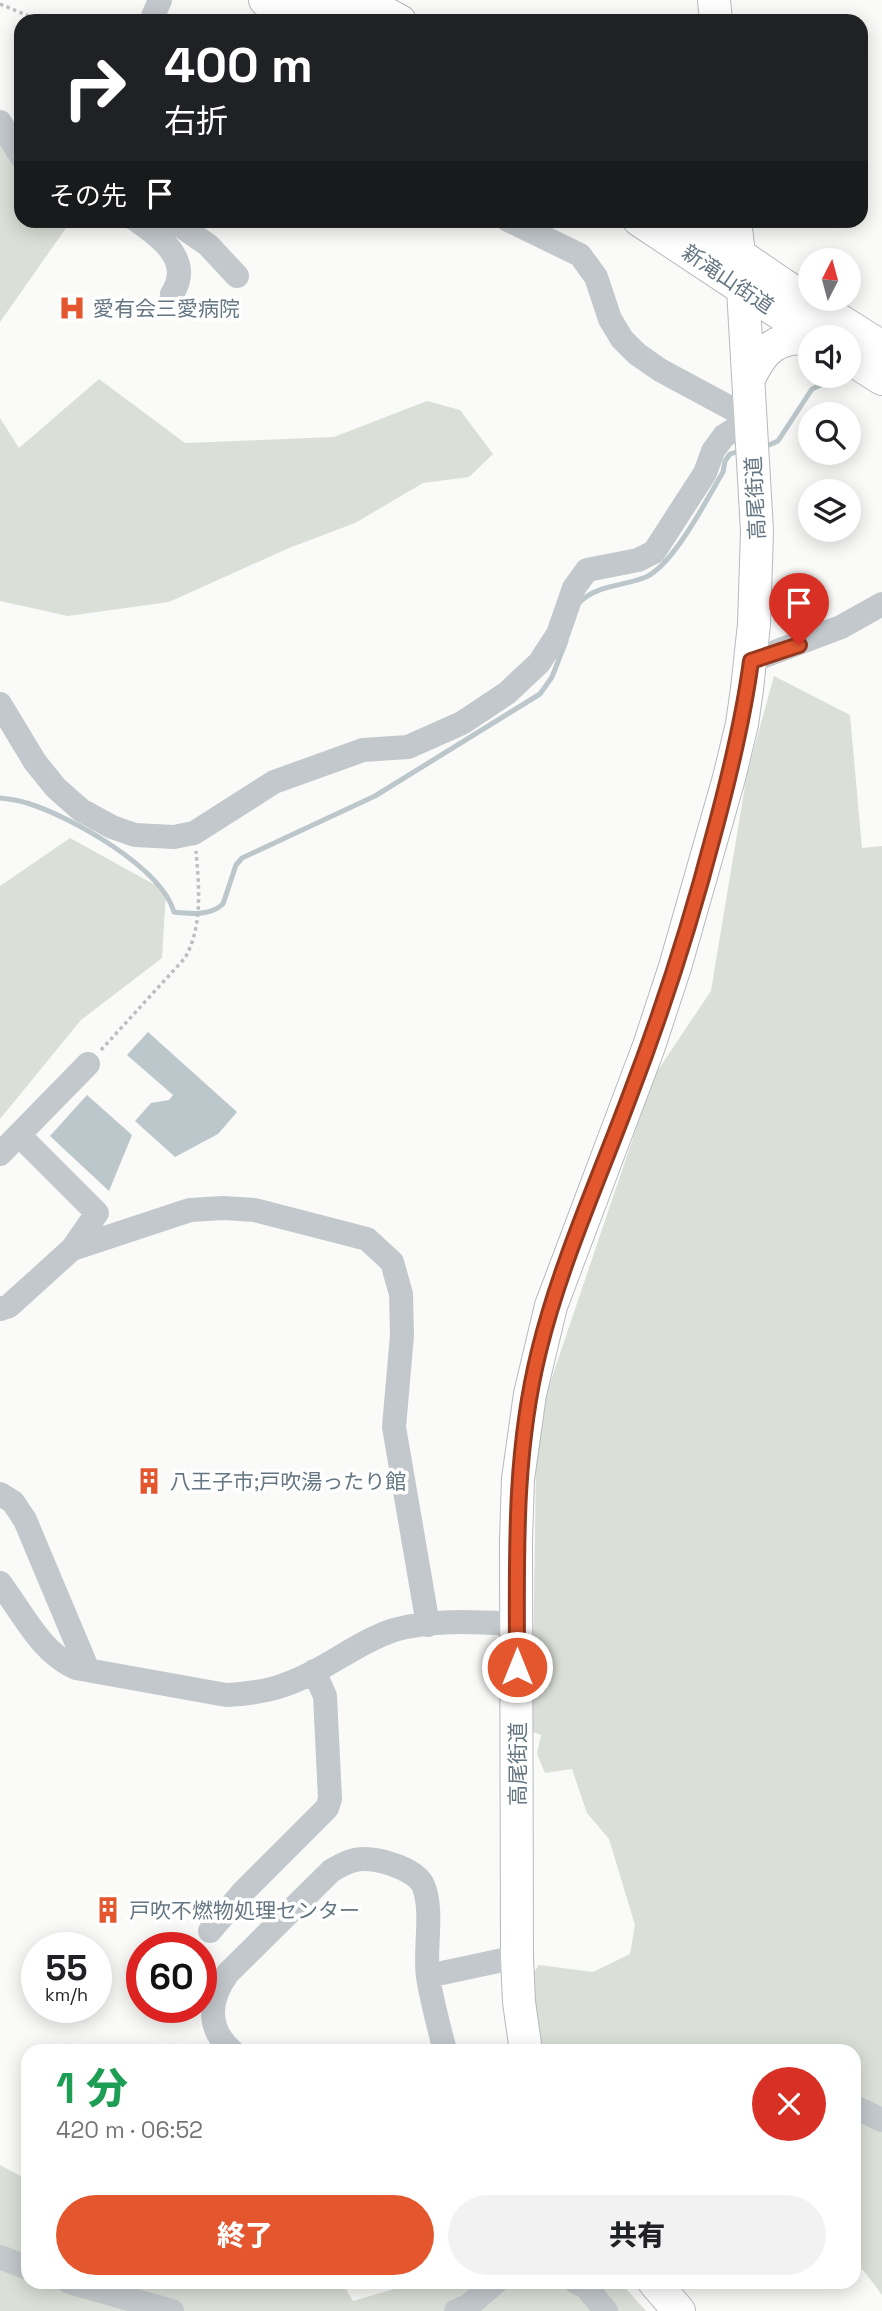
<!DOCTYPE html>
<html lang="ja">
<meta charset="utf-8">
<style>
body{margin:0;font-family:"Space Grotesk","Noto Sans JP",sans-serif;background:#f2f2f2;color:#202124;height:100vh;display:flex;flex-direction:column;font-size:26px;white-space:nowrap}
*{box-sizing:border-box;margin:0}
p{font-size:23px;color:#757577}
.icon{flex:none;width:38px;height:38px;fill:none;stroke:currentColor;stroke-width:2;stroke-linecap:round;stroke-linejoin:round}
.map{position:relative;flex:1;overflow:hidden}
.sheet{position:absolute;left:21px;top:2044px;width:840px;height:245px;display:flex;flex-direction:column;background:#fff;border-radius:21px;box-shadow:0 4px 18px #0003}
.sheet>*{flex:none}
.guide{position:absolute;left:14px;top:14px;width:854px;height:214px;border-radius:21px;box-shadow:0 4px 18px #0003;background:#202124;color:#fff;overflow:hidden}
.needle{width:46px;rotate:6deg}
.tools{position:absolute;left:798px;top:248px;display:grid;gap:14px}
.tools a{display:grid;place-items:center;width:63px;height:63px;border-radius:50%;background:#fff;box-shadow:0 4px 18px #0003;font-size:35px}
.speed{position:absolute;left:21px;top:1932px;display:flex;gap:14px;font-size:35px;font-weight:700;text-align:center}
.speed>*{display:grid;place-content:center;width:91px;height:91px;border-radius:50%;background:#fff;box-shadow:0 4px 18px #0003;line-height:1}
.speed small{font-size:18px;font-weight:400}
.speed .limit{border:10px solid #d22;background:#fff;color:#111}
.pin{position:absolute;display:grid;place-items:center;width:60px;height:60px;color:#fff;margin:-72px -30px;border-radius:50% 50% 50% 0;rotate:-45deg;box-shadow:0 0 7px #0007}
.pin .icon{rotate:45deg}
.me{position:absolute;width:77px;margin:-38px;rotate:0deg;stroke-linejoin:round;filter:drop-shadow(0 0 5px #0008)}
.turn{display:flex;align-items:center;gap:24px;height:147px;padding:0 35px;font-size:32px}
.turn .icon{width:91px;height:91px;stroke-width:2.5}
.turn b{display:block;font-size:49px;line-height:60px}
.then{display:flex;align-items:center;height:66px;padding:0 35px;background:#0003;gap:14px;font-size:26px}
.round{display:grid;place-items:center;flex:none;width:74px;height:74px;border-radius:37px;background:#f2f2f2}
.headline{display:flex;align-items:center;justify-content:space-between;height:119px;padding:0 35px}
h1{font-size:42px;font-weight:800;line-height:52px;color:#1e9e55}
.primary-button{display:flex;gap:14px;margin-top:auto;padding:14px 35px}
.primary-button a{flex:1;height:80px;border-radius:42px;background:#e4572e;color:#fff;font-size:28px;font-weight:800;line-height:80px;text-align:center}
.primary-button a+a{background:#f2f2f2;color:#202124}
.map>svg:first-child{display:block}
.green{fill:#dadfd7}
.water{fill:#bbc7cb}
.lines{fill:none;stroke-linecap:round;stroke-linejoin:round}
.stream{stroke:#bbc7cb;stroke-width:5}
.major-casing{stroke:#b5babe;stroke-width:34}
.path{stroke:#bbbfc2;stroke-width:3.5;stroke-dasharray:3.5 3.5;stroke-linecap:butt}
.minor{stroke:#c3c8cc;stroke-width:24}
.major{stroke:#fff;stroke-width:32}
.route-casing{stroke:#94391e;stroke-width:18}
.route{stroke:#e4572e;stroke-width:12}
.labels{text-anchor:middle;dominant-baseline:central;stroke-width:7;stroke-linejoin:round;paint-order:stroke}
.street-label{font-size:21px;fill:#657683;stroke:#fff}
.poi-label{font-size:21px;fill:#657683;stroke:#fff;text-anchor:start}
</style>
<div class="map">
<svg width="882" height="2311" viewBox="0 0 882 2311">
<rect width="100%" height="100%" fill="#fafaf8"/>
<path class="green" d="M0,137L21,155V220L71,221L0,322Z
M99,379L185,443L334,437L427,401L460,410L493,454L469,477L423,483L355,523L289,548L169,602L68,616L0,601V418L19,448Z
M774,676L850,715L862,848L882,846V2295L864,2271L854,2265V2051H533L523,1987L539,1965L593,1972L630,1954L635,1925L609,1839L587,1813L572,1769L545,1773L537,1754L541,1735L532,1732L536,1465L547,1392L654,1076L711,991L747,774Z
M70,838L166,891L162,958L81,1020L0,1119V886Z
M0,2165L28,2180V2282H342L353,2301L418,2282H620L646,2311H0Z"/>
<path class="water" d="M148,1032L237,1112L218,1134L175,1157L135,1121L151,1103L169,1100L173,1095L127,1055Z
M87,1095L132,1135L109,1191L50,1136Z"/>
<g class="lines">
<path class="stream" d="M769,445L778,441L812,389L823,384
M580,602C596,585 625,586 646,577C674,564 707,499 723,472L725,461L730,454L739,451
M0,798C9,799 18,800 27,803C70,816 161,867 174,912C191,914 210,916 223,904L236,865L242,858L375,796L540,694L552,677L566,641"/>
<defs>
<path id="major" d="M265,0L308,21
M315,0L357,21
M361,0L400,21
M714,0L716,21
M639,220L817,338
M689,220L782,284L882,347
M849,358L882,379
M749,379C762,350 777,335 810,339
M526,2051L519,2002L517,1957L516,1541L518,1479L530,1394L551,1306L649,1046L675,967L729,778L742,724L747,689L754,624L757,531L743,289L735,220
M654,2282L679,2311"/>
</defs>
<use href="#major" class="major-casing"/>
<path class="path" d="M0,4L41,21
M101,1050L185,958C203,926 199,886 196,851"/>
<path class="minor" d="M151,21L160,0
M0,122L21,156
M136,220C162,238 193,261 172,294
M172,220L208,245L237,276
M508,220L580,255L596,277L610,319L622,339L637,354L660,370L751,419
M751,661L841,627L882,604
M0,704L35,762L56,788L81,810L112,827L135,835L174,837L194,833L274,782L363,750L408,747L462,723L507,693L539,663L558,634L574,588L587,570L638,560L654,552L705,473L713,451L724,436L751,419
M0,1154L88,1064
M72,1249L190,1210L223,1208L255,1210L367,1239L392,1262L401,1294L402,1335L394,1427L428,1625
M0,1309L9,1306L72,1249L97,1213L19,1135
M0,1494L13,1502L25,1520L88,1670
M0,1583C22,1612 41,1653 76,1668L226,1695C246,1694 265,1692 284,1685C323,1672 355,1643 394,1630C432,1619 477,1622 517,1624
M210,1931L242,1893L327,1808L330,1799L325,1696L314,1671
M428,1976L517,1957
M232,2051C206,2028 209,1999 228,1973L331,1871C339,1866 346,1862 355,1860C374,1856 415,1868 423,1885C434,1910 424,1949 428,1977C432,2002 439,2027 445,2051
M854,2107L882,2120
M0,2257L28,2268
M69,2282L172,2311
M576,2282L586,2287L606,2311
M456,2311L468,2306L496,2282"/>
<use href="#major" class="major"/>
</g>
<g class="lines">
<defs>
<path id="route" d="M517,1667C517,1560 513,1456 539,1351C560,1265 598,1181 629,1098C662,1012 690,925 713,837C729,778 743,721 751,661L799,645"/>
</defs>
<use href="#route" class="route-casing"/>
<use href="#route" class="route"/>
</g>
<defs>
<symbol id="hospital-bare" viewBox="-9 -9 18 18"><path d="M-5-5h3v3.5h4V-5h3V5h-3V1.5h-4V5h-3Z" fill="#e4572e" stroke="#fff" stroke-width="2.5" paint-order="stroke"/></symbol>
<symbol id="building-bare" viewBox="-9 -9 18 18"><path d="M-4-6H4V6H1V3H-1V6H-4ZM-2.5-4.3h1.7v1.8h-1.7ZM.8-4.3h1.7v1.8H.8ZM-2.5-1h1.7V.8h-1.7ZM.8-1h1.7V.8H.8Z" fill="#e4572e" stroke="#fff" stroke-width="2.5" paint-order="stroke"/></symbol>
</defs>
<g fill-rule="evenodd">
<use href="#hospital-bare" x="53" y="289" width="38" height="38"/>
<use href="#building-bare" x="130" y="1462" width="38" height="38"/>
<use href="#building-bare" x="89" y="1891" width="38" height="38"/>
</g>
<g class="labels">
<g class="street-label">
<text transform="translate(728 279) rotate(34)">新滝山街道</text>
<text transform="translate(755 498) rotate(-93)">高尾街道</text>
<text transform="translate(517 1764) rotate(-90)">高尾街道</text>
</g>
<g class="poi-label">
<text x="93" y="308">愛有会三愛病院</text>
<text x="170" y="1481">八王子市;戸吹湯ったり館</text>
<text x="129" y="1910">戸吹不燃物処理センター</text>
</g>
</g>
</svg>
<div class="tools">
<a><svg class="needle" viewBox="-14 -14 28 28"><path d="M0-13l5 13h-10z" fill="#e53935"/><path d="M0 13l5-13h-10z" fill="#757577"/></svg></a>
<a><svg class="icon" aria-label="sound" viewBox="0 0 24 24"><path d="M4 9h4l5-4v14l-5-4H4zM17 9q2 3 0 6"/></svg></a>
<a><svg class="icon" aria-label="search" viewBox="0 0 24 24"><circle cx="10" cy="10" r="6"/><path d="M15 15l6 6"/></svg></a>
<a><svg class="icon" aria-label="layers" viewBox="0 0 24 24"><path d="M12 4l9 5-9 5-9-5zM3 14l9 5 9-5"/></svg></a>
</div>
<div class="speed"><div>55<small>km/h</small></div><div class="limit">60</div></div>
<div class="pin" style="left:799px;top:645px;background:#d93025"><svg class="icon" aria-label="arrive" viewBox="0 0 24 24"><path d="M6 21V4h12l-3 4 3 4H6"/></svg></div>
<svg class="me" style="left:517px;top:1667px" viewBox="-20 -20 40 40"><circle r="17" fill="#e4572e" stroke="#fff" stroke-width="3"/><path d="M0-11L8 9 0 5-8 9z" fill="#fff"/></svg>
<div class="guide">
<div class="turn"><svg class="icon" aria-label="right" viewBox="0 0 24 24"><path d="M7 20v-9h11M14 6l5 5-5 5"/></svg><div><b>400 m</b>右折</div></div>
<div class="then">その先<svg class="icon" aria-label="arrive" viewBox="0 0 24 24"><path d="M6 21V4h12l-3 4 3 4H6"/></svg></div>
</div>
<section class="sheet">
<div class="headline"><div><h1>1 分</h1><p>420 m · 06:52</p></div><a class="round" style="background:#d93025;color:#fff"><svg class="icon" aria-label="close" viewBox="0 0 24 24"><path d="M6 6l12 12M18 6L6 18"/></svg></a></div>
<div class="primary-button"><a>終了</a><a>共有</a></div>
</section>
</div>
